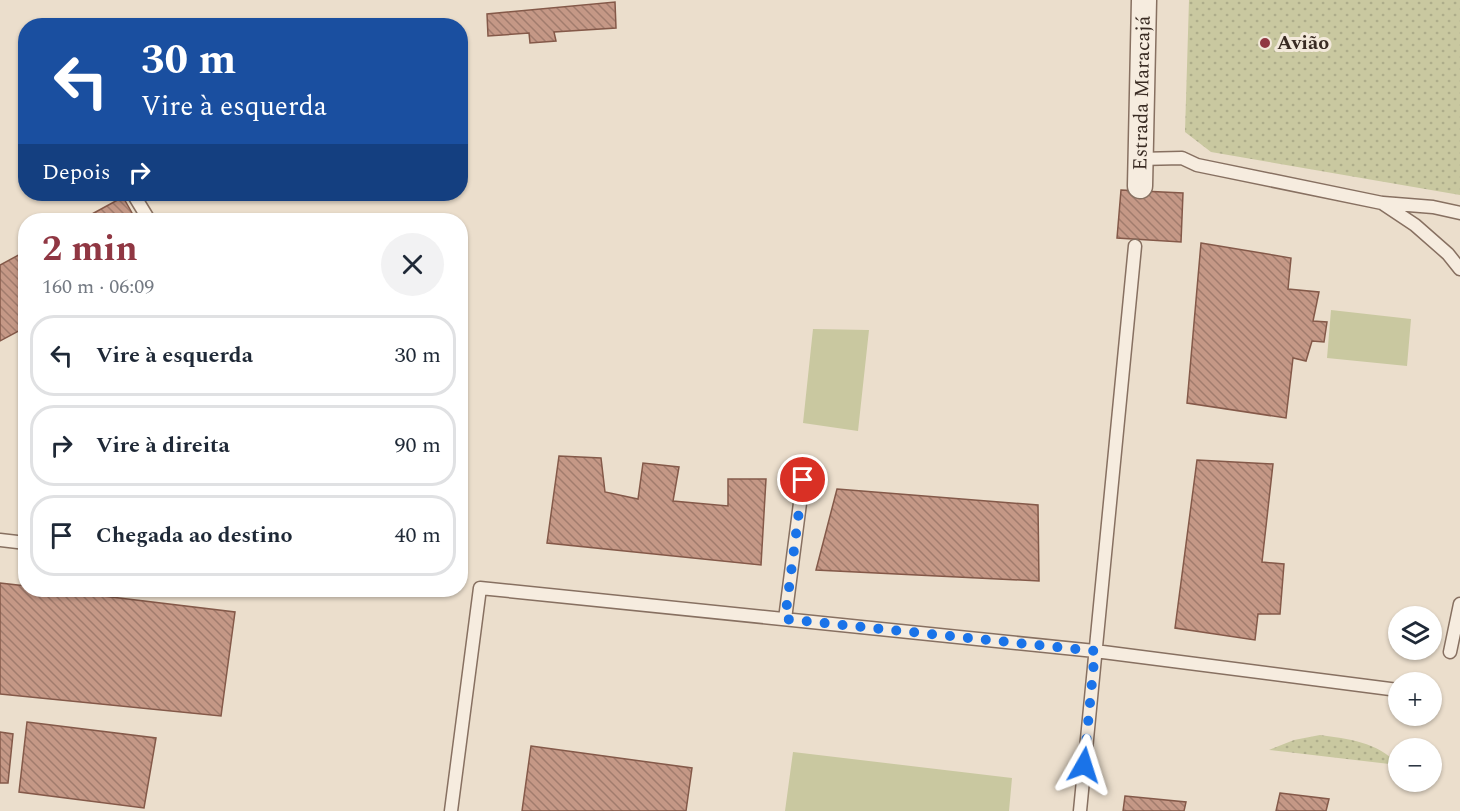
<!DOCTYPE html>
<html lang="pt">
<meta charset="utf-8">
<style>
body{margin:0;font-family:Spectral,serif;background:#f2f2f3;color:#1f2937;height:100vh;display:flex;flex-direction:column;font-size:22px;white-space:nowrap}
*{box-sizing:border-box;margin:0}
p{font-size:20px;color:#747a83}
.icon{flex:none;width:33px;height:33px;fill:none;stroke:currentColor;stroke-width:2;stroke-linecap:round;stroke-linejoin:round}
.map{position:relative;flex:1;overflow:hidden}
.sheet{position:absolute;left:18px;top:213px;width:450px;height:384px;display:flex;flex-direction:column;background:#fff;border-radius:24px;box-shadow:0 2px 4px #0004}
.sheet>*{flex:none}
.guide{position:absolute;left:18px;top:18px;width:450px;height:183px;border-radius:24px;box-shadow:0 2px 4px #0004;background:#1a4fa0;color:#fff;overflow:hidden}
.controls{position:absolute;left:1388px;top:606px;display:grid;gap:12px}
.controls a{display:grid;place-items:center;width:54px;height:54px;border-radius:50%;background:#fff;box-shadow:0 2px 4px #0004;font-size:30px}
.pin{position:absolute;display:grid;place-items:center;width:51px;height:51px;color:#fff;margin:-26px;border:3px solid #fff;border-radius:50%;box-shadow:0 2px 6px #0007}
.me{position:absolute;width:66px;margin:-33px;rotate:6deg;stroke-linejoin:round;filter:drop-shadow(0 0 4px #0008)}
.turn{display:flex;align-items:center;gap:21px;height:126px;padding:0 24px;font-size:27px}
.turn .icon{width:78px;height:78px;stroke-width:2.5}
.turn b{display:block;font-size:42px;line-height:51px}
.then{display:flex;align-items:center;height:57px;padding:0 24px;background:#0003;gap:12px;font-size:22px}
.round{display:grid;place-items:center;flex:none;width:63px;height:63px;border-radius:32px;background:#f2f2f3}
.headline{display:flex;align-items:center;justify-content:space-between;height:102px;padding:0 24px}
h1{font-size:36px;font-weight:700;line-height:45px;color:#903743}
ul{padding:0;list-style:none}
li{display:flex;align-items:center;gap:18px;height:81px;margin:0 12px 9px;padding:0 12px;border:3px solid #e0e1e3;border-radius:24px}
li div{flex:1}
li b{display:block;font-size:22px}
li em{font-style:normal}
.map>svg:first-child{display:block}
.grass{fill:url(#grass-dots)}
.pitch{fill:#c9c8a0}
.building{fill:url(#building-back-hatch);stroke:#845949;stroke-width:1.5}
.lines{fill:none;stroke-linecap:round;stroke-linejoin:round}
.lane-casing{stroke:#877061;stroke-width:15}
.street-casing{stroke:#877061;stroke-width:27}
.lane{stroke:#f6ecdf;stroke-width:12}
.street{stroke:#f6ecdf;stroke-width:24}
.route{stroke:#1a73e8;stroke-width:10;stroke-dasharray:0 18}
.poi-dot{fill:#903743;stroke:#f3e9db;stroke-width:2}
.labels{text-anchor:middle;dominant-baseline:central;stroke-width:6;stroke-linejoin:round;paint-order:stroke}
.poi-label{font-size:20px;font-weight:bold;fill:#392b23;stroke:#f3e9db;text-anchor:start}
.street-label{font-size:20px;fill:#392b23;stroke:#f3e9db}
</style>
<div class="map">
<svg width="1460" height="811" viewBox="0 0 1460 811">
<defs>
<pattern id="grass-dots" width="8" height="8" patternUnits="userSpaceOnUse" patternTransform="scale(1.5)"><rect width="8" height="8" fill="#c9c8a0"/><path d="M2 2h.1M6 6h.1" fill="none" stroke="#adac8a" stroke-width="1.8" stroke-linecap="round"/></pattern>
<pattern id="building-back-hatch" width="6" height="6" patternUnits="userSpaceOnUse" patternTransform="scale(1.5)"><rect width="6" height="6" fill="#c59886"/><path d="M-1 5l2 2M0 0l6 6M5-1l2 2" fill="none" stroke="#a17c6d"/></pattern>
</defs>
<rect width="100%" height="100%" fill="#ebdecc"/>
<path class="grass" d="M1189,0H1460V195L1211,152L1185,132Z
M1320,735C1348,739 1379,742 1398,765L1269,750L1294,740Z"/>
<path class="pitch" d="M374,213L376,220L288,219Z
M1331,310L1411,319L1407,366L1327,358Z
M813,329L869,330L858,431L803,423Z
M793,752L1012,778L1009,811H785Z"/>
<path class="building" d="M615,2L616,28L554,32L556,41L530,43L529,33L488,36L487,14Z
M1121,190L1183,193L1181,242L1117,238Z
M123,197L136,220H81Z
M1201,243L1291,258L1288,289L1319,292L1313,321L1327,322L1324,342L1312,341L1306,361L1293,358L1286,418L1187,403Z
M26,251V327L0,341V265Z
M559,456L601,458L605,492L638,499L643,463L679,467L673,501L728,506V479H766L761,565L547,543Z
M1197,460L1273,464L1262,562L1284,564L1280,614H1258L1255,640L1175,628Z
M837,489L1038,505L1039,581L816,570Z
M0,583L26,586V590H53L235,612L221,716L0,694Z
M27,722L156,738L144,808L19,792Z
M0,732L13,734L8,783H0Z
M531,746L692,768L686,811H522Z
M1280,793L1329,799L1326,811H1276Z
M1125,796L1186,802L1184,811H1123Z"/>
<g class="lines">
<defs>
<path id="lane" d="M1139,159L1182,158L1197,165L1382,203L1415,225L1448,254L1460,269
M135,197L149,220
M1383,203L1433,207L1460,213
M0,540L26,543
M785,619L803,480
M1450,652L1460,604
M451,811L480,588L1095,651L1398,690
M1080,811L1135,246"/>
<g id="street">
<path id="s1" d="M1140,186L1144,0"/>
</g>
</defs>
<use href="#lane" class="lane-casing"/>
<use href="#street" class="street-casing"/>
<use href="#lane" class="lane"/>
<use href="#street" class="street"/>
</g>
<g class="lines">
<path class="route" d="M803,480L785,619L1095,651L1084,765"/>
</g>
<circle class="poi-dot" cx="1265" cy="43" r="6"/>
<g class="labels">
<g class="poi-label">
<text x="1277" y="43">Avião</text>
</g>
<g class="street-label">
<text stroke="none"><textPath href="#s1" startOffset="93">Estrada Maracajá</textPath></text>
</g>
</g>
</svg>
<div class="controls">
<a><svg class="icon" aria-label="layers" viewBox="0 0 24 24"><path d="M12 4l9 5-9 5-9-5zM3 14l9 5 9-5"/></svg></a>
<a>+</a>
<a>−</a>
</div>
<div class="pin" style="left:803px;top:480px;background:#d93025"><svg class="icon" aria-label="arrive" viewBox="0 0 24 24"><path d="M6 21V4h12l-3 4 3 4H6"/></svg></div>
<svg class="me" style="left:1084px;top:765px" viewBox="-20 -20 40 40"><path d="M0-17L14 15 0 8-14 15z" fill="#1a73e8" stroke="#fff" stroke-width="4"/></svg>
<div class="guide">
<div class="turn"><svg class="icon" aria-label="left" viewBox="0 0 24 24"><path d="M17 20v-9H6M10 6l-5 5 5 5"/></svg><div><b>30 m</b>Vire à esquerda</div></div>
<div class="then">Depois<svg class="icon" aria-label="right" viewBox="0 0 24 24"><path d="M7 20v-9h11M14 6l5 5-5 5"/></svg></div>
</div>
<section class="sheet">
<div class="headline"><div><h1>2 min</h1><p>160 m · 06:09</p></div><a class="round"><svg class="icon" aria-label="close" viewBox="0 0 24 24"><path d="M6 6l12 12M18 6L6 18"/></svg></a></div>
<ul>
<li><svg class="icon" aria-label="left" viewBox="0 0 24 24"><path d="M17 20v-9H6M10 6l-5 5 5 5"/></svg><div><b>Vire à esquerda</b></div><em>30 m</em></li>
<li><svg class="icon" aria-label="right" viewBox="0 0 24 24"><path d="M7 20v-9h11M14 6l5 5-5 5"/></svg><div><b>Vire à direita</b></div><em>90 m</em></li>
<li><svg class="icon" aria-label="arrive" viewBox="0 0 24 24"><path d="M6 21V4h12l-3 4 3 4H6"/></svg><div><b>Chegada ao destino</b></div><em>40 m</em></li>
</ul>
</section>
</div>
